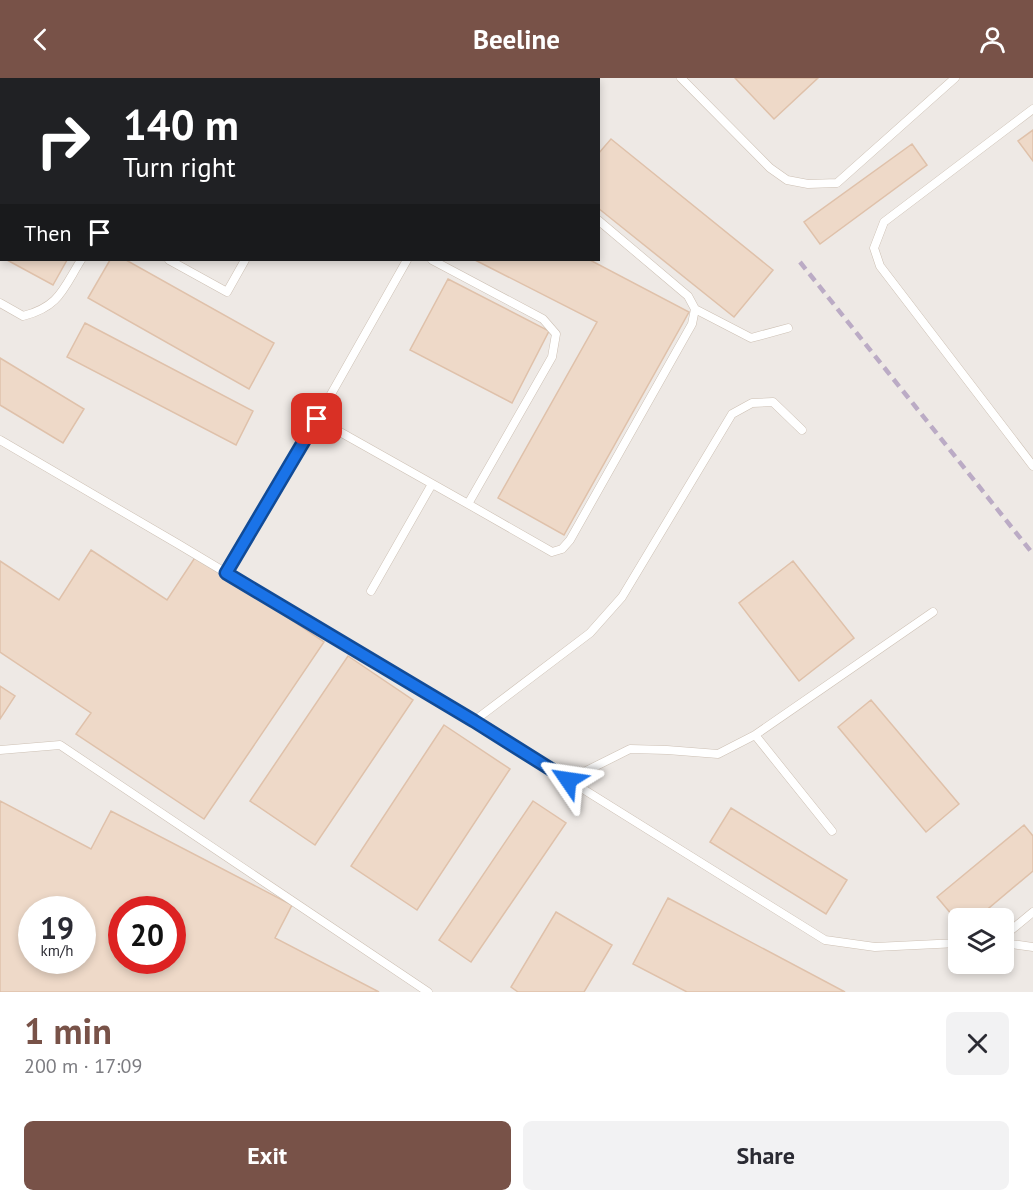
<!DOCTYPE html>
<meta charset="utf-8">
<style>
body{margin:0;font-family:"PT Sans",sans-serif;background:#f2f2f3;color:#2b2b33;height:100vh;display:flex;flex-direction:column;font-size:22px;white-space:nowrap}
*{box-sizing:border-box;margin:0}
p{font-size:20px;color:#7c7c81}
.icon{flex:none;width:33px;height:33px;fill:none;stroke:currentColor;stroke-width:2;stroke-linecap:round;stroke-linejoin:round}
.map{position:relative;height:914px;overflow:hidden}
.details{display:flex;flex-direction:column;background:#fff;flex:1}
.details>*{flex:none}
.hud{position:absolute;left:0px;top:0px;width:600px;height:183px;box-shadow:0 3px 9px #0003;background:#202124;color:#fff;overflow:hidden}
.buttons{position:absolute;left:948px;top:830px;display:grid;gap:12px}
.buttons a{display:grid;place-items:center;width:66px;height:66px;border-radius:9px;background:#fff;box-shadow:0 3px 9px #0003;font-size:30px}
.speed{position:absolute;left:18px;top:818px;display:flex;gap:12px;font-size:30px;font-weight:700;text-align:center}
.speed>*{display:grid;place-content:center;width:78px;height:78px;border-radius:50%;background:#fff;box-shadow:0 3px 9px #0003;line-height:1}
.speed small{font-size:15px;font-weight:400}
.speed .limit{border:9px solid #d22;background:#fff;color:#111}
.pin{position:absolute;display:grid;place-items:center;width:51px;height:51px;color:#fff;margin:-26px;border-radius:12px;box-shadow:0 3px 9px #0006}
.me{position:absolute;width:66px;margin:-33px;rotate:302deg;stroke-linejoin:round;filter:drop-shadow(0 0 4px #0008)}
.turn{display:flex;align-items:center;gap:21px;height:126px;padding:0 24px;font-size:27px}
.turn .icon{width:78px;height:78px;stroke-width:2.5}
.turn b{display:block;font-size:42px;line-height:51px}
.then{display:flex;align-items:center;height:57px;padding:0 24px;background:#0003;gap:12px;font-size:22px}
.round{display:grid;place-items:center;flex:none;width:63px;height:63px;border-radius:9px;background:#f2f2f3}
.overview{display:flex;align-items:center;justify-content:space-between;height:102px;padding:0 24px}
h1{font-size:36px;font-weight:700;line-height:45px;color:#785248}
.action{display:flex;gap:12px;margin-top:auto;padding:12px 24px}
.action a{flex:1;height:69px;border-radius:9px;background:#785248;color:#fff;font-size:24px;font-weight:700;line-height:69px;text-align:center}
.action a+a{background:#f2f2f3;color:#2b2b33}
header{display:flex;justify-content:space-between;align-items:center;height:78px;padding:0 24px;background:#785248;color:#fff;font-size:27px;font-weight:700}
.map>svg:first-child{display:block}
.industrial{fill:#eee9e5;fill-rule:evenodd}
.building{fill:#eed9c8;stroke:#dfc1aa;stroke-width:1.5;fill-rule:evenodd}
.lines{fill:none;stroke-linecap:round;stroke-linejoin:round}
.lane-casing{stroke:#cdc0b4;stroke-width:9}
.lane{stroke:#fff;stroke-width:8}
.rail{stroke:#bbabc5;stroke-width:4.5;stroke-dasharray:9 6;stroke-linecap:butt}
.route-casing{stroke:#114b97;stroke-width:15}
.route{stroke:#1a73e8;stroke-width:10}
</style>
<header><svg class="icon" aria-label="back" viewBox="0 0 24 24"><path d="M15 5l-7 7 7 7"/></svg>Beeline<svg class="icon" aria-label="person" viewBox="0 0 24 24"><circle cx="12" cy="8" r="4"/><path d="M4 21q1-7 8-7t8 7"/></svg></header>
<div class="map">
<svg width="1033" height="914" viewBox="0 0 1033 914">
<rect width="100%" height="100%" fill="#fbf6ed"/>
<path class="industrial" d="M0,0H1033V914H0ZM2,2H598V182H2ZM32,831H82V882H32ZM122,831H172V882H122ZM958,840H1004V885H958Z"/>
<path class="building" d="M26,0H75L25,2Z
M124,0H169L123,2Z
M379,0H431L378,2Z
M449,0H504L507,2H448Z
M735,0H818L774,41Z
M1033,52V83L1018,63Z
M611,61L773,192L734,239L598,130V76Z
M912,66L927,87L820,166L804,144Z
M0,113L2,114V179L0,178Z
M7,182H67L53,207Z
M110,182H126L274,265L249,311L88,220Z
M475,182H590L689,234L564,457L498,420L597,244Z
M448,201L549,253L512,325L410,272Z
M85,245L253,333L236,367L67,279Z
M0,280L84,331L63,365L0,327Z
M91,472L167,522L196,478L324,564L204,741L76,656L91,635L0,574V483L59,522Z
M793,483L854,560L799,603L739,525Z
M348,578L413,622L315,767L250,723Z
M0,608L15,618L0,641Z
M871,622L959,726L926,754L838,649Z
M444,647L510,691L417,832L351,788Z
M0,723L91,771L111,733L292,827L275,860L379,914H0ZM32,831H82V882H32ZM122,831H172V882H122Z
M533,723L566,745L471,884L439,862Z
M731,730L847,802L826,836L710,764Z
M1024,747L1033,758V793L977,840H958V844L937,819Z
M668,820L845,914H687L633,886Z
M556,834L612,867L584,914H518L511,909Z"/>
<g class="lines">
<defs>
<path id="lane" d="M250,0L252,2
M681,0L770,90L787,102L808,106L837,105L955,0
M4,2L5,0
M179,2L180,0
M0,9L2,6
M1033,31L884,144L874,170L880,188L1033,388
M0,85L2,86
M169,182L227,214L245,182
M0,225L23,238C59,229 63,211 81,182
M695,231L751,260L788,250
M317,341L468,426L552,279L556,256L543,241L432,182
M0,362L178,466L474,643L825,862L875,869L958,865
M468,426L552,474L562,471L570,462L692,246L695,231L688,218L598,142
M226,495L317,341L407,182
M371,513L432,406
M474,643L590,555L622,519L732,336L752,325L773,324L802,352
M755,657L832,753
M0,672L60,667L428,914
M568,702L630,671L667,672L718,676L755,657L933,534
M1004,858L1033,834
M1004,865L1033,869"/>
</defs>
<use href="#lane" class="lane-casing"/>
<use href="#lane" class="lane"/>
<path class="rail" d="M800,184L1033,476"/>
</g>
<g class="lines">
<defs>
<path id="route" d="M317,341L226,495L474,643L568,702"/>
</defs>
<use href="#route" class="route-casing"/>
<use href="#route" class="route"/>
</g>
</svg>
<div class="buttons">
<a><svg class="icon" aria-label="layers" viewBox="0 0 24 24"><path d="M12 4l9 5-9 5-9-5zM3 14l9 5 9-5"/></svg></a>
</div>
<div class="speed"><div>19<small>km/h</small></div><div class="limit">20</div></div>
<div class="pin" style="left:317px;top:341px;background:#d93025"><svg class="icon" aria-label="arrive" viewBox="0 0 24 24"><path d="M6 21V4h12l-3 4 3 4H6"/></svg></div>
<svg class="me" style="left:568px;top:702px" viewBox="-20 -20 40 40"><path d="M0-17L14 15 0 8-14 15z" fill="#1a73e8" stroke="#fff" stroke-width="4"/></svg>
<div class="hud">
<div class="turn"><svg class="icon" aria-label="right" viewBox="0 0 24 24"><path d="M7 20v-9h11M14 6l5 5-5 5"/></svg><div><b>140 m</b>Turn right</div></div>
<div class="then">Then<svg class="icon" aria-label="arrive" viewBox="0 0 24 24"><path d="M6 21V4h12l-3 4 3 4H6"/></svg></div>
</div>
</div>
<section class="details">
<div class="overview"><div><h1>1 min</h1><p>200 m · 17:09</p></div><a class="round"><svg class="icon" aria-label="close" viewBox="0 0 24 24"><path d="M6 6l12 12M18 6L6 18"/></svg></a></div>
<div class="action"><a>Exit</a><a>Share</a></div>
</section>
